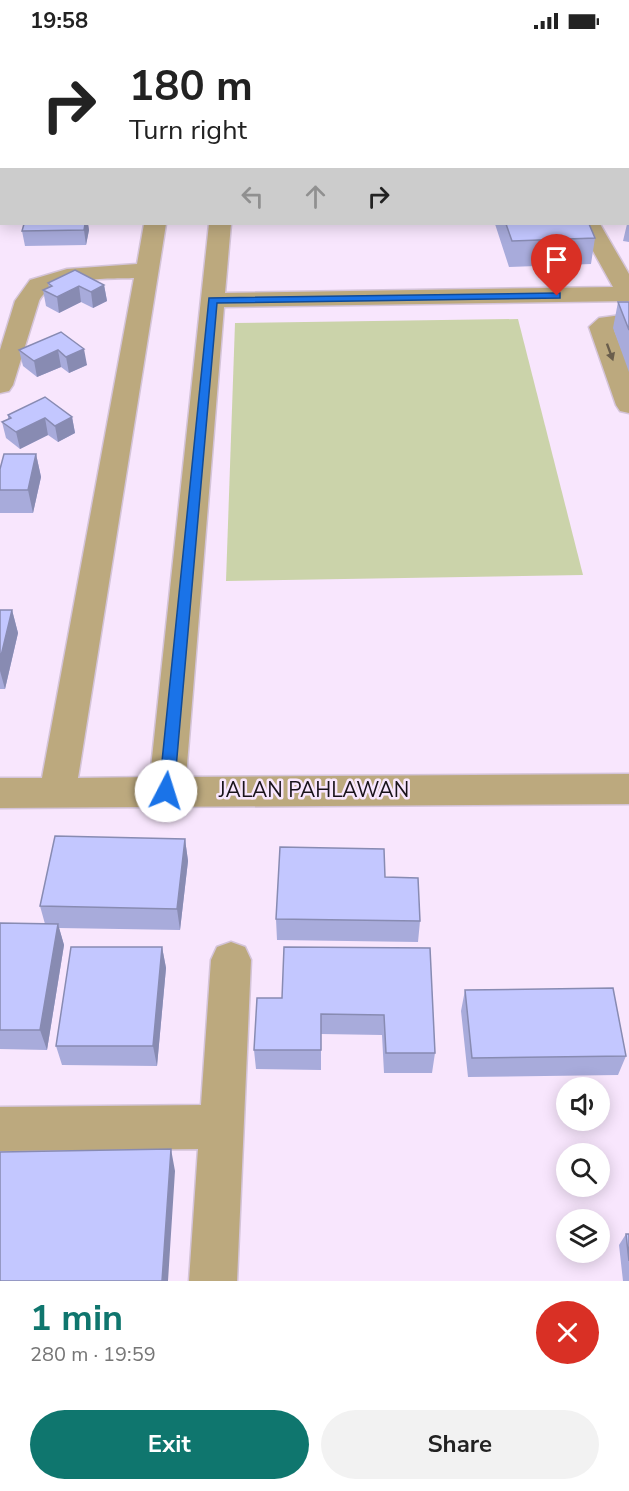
<!DOCTYPE html>
<meta charset="utf-8">
<style>
body{margin:0;font-family:"Nunito Sans",sans-serif;background:#f2f2f2;color:#222;height:100vh;display:flex;flex-direction:column;font-size:22px;white-space:nowrap}
*{box-sizing:border-box;margin:0}
p{font-size:20px;color:#767676}
.icon{flex:none;width:33px;height:33px;fill:none;stroke:currentColor;stroke-width:2;stroke-linecap:round;stroke-linejoin:round}
.map{position:relative;height:1239px;overflow:hidden}
.side{display:flex;flex-direction:column;background:#fff;flex:1}
.side>*{flex:none}
.top-card{position:absolute;left:0px;top:0px;width:630px;height:183px;box-shadow:0 3px 15px #0003;background:#fff;color:#222;overflow:hidden}
.buttons{position:absolute;left:556px;top:1035px;display:grid;gap:12px}
.buttons a{display:grid;place-items:center;width:54px;height:54px;border-radius:50%;background:#fff;box-shadow:0 3px 15px #0003;font-size:30px}
.pin{position:absolute;display:grid;place-items:center;width:51px;height:51px;color:#fff;margin:-62px -26px;border-radius:50% 50% 50% 0;rotate:-45deg;box-shadow:0 0 6px #0007}
.pin .icon{rotate:45deg}
.me{position:absolute;width:66px;margin:-33px;rotate:5deg;stroke-linejoin:round;filter:drop-shadow(0 0 4px #0008)}
.turn{display:flex;align-items:center;gap:21px;height:126px;padding:0 30px;font-size:27px}
.turn .icon{width:78px;height:78px;stroke-width:2.5}
.turn b{display:block;font-size:42px;line-height:51px}
.lanes{display:flex;align-items:center;height:57px;padding:0 30px;background:#0003;justify-content:center;gap:30px;direction:ltr}
.lanes .off{opacity:.35}
.round{display:grid;place-items:center;flex:none;width:63px;height:63px;border-radius:32px;background:#f2f2f2}
.headline{display:flex;align-items:center;justify-content:space-between;height:102px;padding:0 30px}
h1{font-size:36px;font-weight:700;line-height:45px;color:#0f766e}
.button{display:flex;gap:12px;margin-top:auto;padding:12px 30px}
.button a{flex:1;height:69px;border-radius:36px;background:#0f766e;color:#fff;font-size:24px;font-weight:700;line-height:69px;text-align:center}
.button a+a{background:#f2f2f2;color:#222}
.status{display:flex;justify-content:space-between;align-items:center;height:42px;padding:0 30px;background:#fff;direction:ltr}
.status svg{height:16px;fill:currentColor}
.map>svg:first-child{display:block}
.green{fill:#cbd3aa}
.lines{fill:none;stroke-linecap:round;stroke-linejoin:round}
.minor-casing{stroke:#d4c4d9;stroke-width:3}
.minor{fill:#bca97e;fill-rule:evenodd}
.wall{fill:#a8abdb}
.shaded-wall{fill:#888bb2}
.building{fill:#c3c7ff;stroke:#888bb2;stroke-width:1.5}
.oneway{fill:#6a5e4c}
.route{fill:#1a73e8;stroke:#114b97;stroke-width:1.5}
.labels{text-anchor:middle;dominant-baseline:central;stroke-width:5;stroke-linejoin:round;paint-order:stroke}
.street-label{font-size:21px;fill:#19131a;stroke:#f8e6fd}
</style>
<div class="status"><b>19:58</b><svg viewBox="0 0 49 12"><path d="M0 12V9h3v3zM5 12V6h3v6zM10 12V3h3v9zM15 12V0h3v12zM26 1h20v11H26zM47 4h2v5h-2z"/></svg></div>
<div class="map">
<svg width="629" height="1239" viewBox="0 0 629 1239">
<rect width="100%" height="100%" fill="#f8e6fd"/>
<path class="green" d="M518,277L583,533L226,539L235,281Z"/>
<g class="lines">
<defs>
<path id="minor" d="M0,0H71L2,2V5Z
M177,0H195L176,2Z
M228,0H246L227,2Z
M336,0H354V2H336Z
M0,80H2V92H0Z
M0,127H2V139H0Z
M144,182H166L78,736L150,735L209,182H231L225,251L613,245L578,182H600L629,232V259L224,265L186,735L629,732V762L0,766V736H42L134,236C110,237 50,234 39,259L13,343L9,349L0,351V308L15,259L30,238L67,227L137,222Z
M629,272V286L614,288L629,327V371L620,369L616,363L589,285L599,276Z
M231,900L245,905L251,918L237,1239H189L198,1107L0,1109V1065L201,1063L211,918L217,905Z"/>
</defs>
<use href="#minor" class="minor-casing"/>
<use href="#minor" class="minor"/>
</g>
<path class="wall" d="M0,0L2,2V23H0Z
M0,52H2V71H0Z
M629,170V200L623,199L627,182H628Z
M24,182H88L89,188L86,203L25,204L22,189Z
M495,182H589L595,196L591,222L509,225Z
M48,241L104,243L107,259L93,266L81,260L59,271L46,264L43,248L49,246Z
M618,260H629V330L613,286Z
M61,290L87,323L69,331L61,325L37,335L23,324L19,308Z
M8,373L72,375L75,391L58,400L48,393L20,407L6,396L2,380L8,377Z
M36,412L41,435L33,471H0V427Z
M0,568H12L18,591L5,647H0Z
M185,797L188,819L180,888L59,886L64,903L47,1008L0,1007V881L45,882L40,864Z
M385,835L420,879L418,900L277,898L276,877Z
M162,905L166,926L157,1024L62,1023L56,1004Z
M430,906L435,1011L432,1031H384L382,993L321,992V1028L256,1027L254,1008L282,956Z
M465,948L626,1014L618,1033L468,1035L461,969Z
M626,1192H629V1239H623L619,1203Z"/>
<path class="shaded-wall" d="M85,182H88L89,188L86,203L84,188Z
M104,243L107,259L93,266L91,250Z
M79,244L81,260L59,271L57,255Z
M84,307L87,323L69,331L66,315Z
M58,308L61,325L37,335L34,319Z
M72,375L75,391L58,400L55,384Z
M45,376L48,393L20,407L16,390Z
M36,412L41,435L33,471L28,448Z
M12,568L18,591L5,647L0,629V618Z
M185,797L188,819L180,888L177,867Z
M58,882L64,903L47,1008L40,988Z
M162,905L166,926L157,1024L153,1004Z
M171,1107L175,1129L168,1239H162Z"/>
<path class="building" d="M0,0H29V2H2V4H0Z
M58,0H123V2H57Z
M0,39H2V52H0Z
M24,182H85L84,188L22,189Z
M506,182H589L595,196L512,199Z
M75,228L104,243L91,250L79,244L57,255L43,248L52,244L48,241Z
M618,260H629V288Z
M61,290L84,307L66,315L58,308L34,319L19,308Z
M45,355L72,375L55,384L45,376L16,390L2,380L11,376L8,373Z
M4,412H36L28,448H0V427Z
M0,568H12L0,618Z
M55,794L185,797L177,867L40,864Z
M280,805L384,807L385,835L418,836L420,879L276,877Z
M0,881L58,882L40,988H0Z
M71,905H162L153,1004H56Z
M284,905L430,906L435,1011H386L384,973L321,972V1008H254L257,956H282Z
M613,946L626,1014L472,1016L465,948Z
M171,1107L162,1239H0V1110Z
M626,1192H629V1219Z"/>
<defs><path id="oneway-solid" d="M-6-.8H1V-3.2L6.5 0L1 3.2V.8H-6Z" transform="scale(1.5)"/></defs>
<use class="oneway" href="#oneway-solid" transform="translate(610 310) rotate(70)"/>
<path class="route" d="M557,251H560V256L217,261L174,749L172,753H161L159,749L209,256Z"/>
<g class="labels">
<g class="street-label">
<text x="314" y="748">JALAN PAHLAWAN</text>
</g>
</g>
</svg>
<div class="buttons">
<a><svg class="icon" aria-label="sound" viewBox="0 0 24 24"><path d="M4 9h4l5-4v14l-5-4H4zM17 9q2 3 0 6"/></svg></a>
<a><svg class="icon" aria-label="search" viewBox="0 0 24 24"><circle cx="10" cy="10" r="6"/><path d="M15 15l6 6"/></svg></a>
<a><svg class="icon" aria-label="layers" viewBox="0 0 24 24"><path d="M12 4l9 5-9 5-9-5zM3 14l9 5 9-5"/></svg></a>
</div>
<div class="pin" style="left:557px;top:254px;background:#d93025"><svg class="icon" aria-label="arrive" viewBox="0 0 24 24"><path d="M6 21V4h12l-3 4 3 4H6"/></svg></div>
<svg class="me" style="left:166px;top:749px" viewBox="-20 -20 40 40"><circle r="19" fill="#fff"/><path d="M0-13L10 11 0 6-10 11z" fill="#1a73e8"/></svg>
<div class="top-card">
<div class="turn"><svg class="icon" aria-label="right" viewBox="0 0 24 24"><path d="M7 20v-9h11M14 6l5 5-5 5"/></svg><div><b>180 m</b>Turn right</div></div>
<div class="lanes"><svg class="icon off" aria-label="left" viewBox="0 0 24 24"><path d="M17 20v-9H6M10 6l-5 5 5 5"/></svg><svg class="icon off" aria-label="ahead" viewBox="0 0 24 24"><path d="M12 20V5M6 11l6-6 6 6"/></svg><svg class="icon" aria-label="right" viewBox="0 0 24 24"><path d="M7 20v-9h11M14 6l5 5-5 5"/></svg></div>
</div>
</div>
<section class="side">
<div class="headline"><div><h1>1 min</h1><p>280 m · 19:59</p></div><a class="round" style="background:#d93025;color:#fff"><svg class="icon" aria-label="close" viewBox="0 0 24 24"><path d="M6 6l12 12M18 6L6 18"/></svg></a></div>
<div class="button"><a>Exit</a><a>Share</a></div>
</section>
